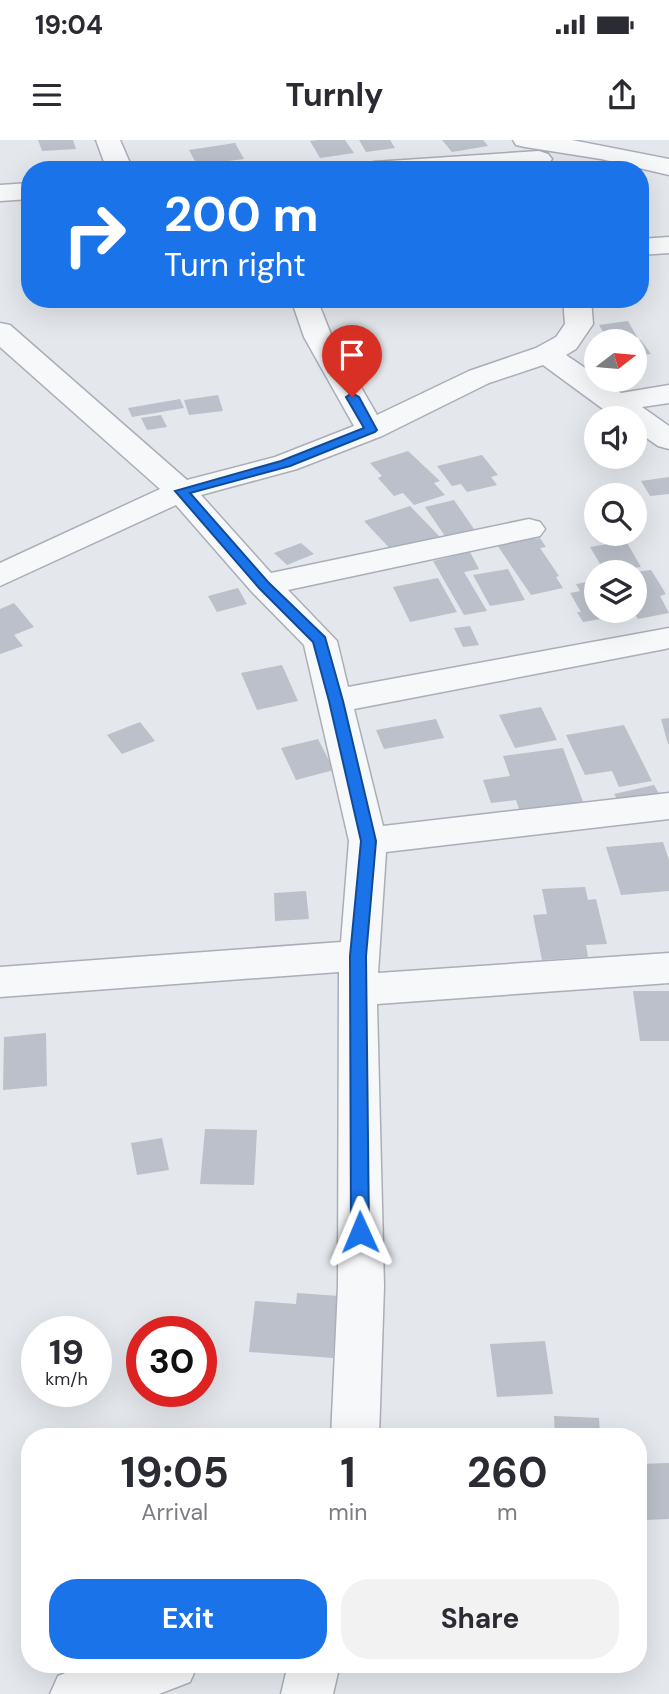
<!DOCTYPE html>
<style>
body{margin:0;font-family:"DM Sans",sans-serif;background:#f2f2f3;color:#2b2b33;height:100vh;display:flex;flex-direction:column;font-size:26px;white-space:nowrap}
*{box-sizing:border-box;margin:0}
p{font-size:23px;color:#7c7c81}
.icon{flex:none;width:38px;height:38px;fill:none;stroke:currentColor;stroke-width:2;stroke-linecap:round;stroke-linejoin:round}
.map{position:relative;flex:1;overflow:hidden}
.details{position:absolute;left:21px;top:1288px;width:626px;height:245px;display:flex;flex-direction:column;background:#fff;border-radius:28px;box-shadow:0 7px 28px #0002}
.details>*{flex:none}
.top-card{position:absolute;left:21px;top:21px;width:628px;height:147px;border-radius:28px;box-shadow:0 7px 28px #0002;background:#1a73e8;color:#fff;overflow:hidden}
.needle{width:46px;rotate:74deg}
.controls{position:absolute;left:584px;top:189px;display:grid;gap:14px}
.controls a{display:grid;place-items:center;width:63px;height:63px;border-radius:50%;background:#fff;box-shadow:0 7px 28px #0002;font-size:35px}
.speed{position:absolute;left:21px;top:1176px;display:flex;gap:14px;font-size:35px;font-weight:700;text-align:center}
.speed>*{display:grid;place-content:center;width:91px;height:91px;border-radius:50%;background:#fff;box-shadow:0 7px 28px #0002;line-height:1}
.speed small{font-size:18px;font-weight:400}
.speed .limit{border:10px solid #d22;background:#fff;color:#111}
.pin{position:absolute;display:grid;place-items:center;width:60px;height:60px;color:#fff;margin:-72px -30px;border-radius:50% 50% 50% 0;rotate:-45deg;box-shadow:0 0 7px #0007}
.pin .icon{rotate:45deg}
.me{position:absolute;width:77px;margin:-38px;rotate:359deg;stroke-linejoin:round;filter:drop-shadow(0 0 5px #0008)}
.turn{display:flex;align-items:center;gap:24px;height:147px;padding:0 28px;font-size:32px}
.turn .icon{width:91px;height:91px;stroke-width:2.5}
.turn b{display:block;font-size:49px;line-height:60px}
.eta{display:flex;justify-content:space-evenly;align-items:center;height:119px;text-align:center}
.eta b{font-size:42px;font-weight:700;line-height:49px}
.button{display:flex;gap:14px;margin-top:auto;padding:14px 28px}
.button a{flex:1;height:80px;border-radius:28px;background:#1a73e8;color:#fff;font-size:28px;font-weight:700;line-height:80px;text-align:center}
.button a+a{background:#f2f2f3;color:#2b2b33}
.status{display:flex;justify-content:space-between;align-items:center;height:49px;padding:0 35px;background:#fff;direction:ltr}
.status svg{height:19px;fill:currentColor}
header{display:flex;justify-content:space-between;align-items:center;height:91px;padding:0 28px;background:#fff;font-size:32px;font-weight:700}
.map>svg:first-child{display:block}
.building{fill:#bbc0ca}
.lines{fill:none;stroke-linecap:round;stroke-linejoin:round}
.minor-casing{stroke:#a9aeb7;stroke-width:3}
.minor{fill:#f7f8fa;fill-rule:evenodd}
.route{fill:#1a73e8;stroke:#114b97;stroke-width:2}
</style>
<div class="status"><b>19:04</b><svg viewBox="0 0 49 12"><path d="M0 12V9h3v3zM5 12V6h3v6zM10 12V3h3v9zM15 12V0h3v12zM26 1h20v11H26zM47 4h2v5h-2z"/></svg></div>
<header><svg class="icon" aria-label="menu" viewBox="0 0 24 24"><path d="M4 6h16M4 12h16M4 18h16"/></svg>Turnly<svg class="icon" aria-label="share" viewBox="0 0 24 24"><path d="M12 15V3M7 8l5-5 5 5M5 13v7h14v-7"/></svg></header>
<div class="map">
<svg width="669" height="1554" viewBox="0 0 669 1554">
<rect width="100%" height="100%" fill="#e4e7ec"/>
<path class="building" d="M38,0H73L76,9L42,11Z
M318,0H345L354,13L320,18L310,1Z
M359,0H390L395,8L366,12Z
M442,0H483L488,6L452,12Z
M235,3L244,19L197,25L189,10Z
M628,181L637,197L608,200L599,185Z
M641,200L651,214L635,216V201Z
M218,255L223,271L189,275L184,260Z
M180,259L184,268L132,277L128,268Z
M161,275L167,287L147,290L141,278Z
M408,311L440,341L434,343L445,355L414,365L403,353L394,356L378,338L382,336L370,323Z
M482,315L498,335L491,337L497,345L467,352L461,344L452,346L437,326Z
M669,337V354L650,356L641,341Z
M454,360L476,392L447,399L425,367Z
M410,366L441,398L395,414L364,381Z
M531,394L535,399L540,398L546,407L540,408L559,436L556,437L563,448L531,455L495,402Z
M626,401L641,427L605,432L590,407Z
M301,403L314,414L287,425L274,413Z
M470,412L479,429L464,432L487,471L464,475L433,421Z
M508,429L525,460L490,466L473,435Z
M651,430L666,454L660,456L669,473L638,479L633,471H635V432Z
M438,438L457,472L410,482L393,447Z
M597,440V471H608L612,477L583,482L577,472H581L570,453L580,451L576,444Z
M238,448L247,464L217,472L208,456Z
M14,463L34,487L14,495L23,506L0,514V469Z
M470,486L479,505L463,507L454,488Z
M282,525L298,561L257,570L241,533Z
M541,567L557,600L515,608L499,575Z
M669,578V604H668L661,579Z
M436,579L444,598L384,609L376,590Z
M140,582L155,601L122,614L107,595Z
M624,585L652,641L619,647L612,631L585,635L566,595Z
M318,599L334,630L296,640L281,608Z
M563,608L585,667L521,675L516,660L491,663L483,640L510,636L503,616Z
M654,645L663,660L623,669L614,654Z
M663,702L669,720V751L621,755L606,707Z
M585,747L588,760L596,759L607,804L586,805L588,817L542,820L533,775L547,774L542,749Z
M306,751L309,779L275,781L274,753Z
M633,851H669V901H640Z
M46,893L47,946L3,950L4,897Z
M205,989L257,990L254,1045L200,1044Z
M162,998L169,1030L137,1035L131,1003Z
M297,1153L339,1156L333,1218L249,1212L255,1161L296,1164Z
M545,1201L553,1254L497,1257L490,1204Z
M554,1276L599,1278L600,1297H555Z
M669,1323V1379L645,1380L639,1324Z"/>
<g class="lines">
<defs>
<path id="minor" d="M96,0H120L133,30H107Z
M513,0H572L669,19V35L601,19L525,7L516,5Z
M539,11L548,14L552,19L548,24L491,30H362L365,25L374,22Z
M30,43V59L0,61V45Z
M669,97V113L640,115V99Z
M291,159H317L332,197L377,275L469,231L536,208L556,197L565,184L563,159H591L593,184L576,209L566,215L597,236V240H602L621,253L669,245V263L642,267L669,286V309L658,306L635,290V278H618L603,269L543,225L489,243L382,296L297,329L201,355L271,433L529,379L540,382L545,389L540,396L288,450L337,501L348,547L669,488V508L665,509L354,569L383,686L669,653V679L386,712L378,833L669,813V843L377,864L384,1146L379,1297H331L338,1146L339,832L0,857V827L341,802L349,701L304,505L252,452L176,365L0,446V423L160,349L0,207V183L10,185L187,340L275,317L354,286L304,197Z
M88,1524H198L190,1542L159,1554H50L58,1536Z
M288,1524H340L333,1554H281Z"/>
</defs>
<use href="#minor" class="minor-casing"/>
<use href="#minor" class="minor"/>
</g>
<path class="route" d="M352,253L359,257L377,290L375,292L290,326L190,353L268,442L325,497L343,561L376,701L366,816L369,1092L366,1097L360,1100L354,1097L351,1092L350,816L361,701L329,561L313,502L259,448L175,351L281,321L364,288L346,257Z"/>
</svg>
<div class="controls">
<a><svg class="needle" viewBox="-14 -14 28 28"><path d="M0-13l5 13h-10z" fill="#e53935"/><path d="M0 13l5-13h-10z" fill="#7c7c81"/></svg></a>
<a><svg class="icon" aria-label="sound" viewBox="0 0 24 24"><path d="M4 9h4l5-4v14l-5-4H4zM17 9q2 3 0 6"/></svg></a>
<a><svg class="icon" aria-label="search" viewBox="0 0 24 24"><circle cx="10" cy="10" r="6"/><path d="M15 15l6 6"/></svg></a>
<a><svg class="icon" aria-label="layers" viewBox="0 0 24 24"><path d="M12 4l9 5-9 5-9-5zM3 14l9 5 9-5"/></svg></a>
</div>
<div class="speed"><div>19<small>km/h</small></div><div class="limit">30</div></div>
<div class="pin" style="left:352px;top:257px;background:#d93025"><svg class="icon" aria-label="arrive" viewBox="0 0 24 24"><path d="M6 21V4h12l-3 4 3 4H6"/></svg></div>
<svg class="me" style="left:360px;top:1092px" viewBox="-20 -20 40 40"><path d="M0-17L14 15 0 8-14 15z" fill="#1a73e8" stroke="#fff" stroke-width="4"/></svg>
<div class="top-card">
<div class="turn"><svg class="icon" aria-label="right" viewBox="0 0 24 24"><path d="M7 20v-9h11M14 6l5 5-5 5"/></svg><div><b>200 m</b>Turn right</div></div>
</div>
<section class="details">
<div class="eta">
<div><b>19:05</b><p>Arrival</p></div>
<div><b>1</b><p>min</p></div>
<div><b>260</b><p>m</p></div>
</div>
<div class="button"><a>Exit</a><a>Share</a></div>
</section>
</div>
